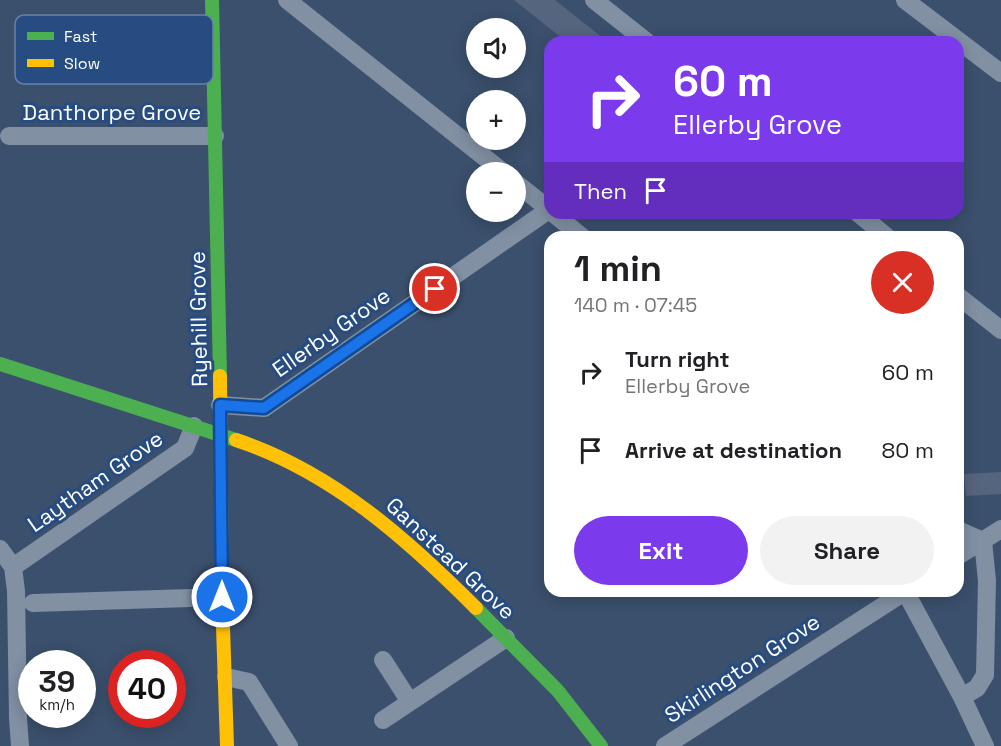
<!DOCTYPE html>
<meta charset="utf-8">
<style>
body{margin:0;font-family:"Space Grotesk",sans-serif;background:#f2f2f2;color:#202124;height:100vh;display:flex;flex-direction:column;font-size:22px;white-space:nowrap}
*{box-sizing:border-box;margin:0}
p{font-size:20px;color:#757577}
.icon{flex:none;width:33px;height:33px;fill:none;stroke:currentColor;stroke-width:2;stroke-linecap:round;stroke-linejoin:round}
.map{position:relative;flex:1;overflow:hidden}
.details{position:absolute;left:544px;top:231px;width:420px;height:366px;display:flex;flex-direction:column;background:#fff;border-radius:18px;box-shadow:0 3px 15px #0003}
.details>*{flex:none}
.hud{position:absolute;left:544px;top:36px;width:420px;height:183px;border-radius:18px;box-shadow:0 3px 15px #0003;background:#7c3aed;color:#fff;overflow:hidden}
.fabs{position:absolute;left:466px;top:18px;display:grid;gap:12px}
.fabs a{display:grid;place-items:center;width:60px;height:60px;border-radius:50%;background:#fff;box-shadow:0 3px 15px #0003;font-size:30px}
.speed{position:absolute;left:18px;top:650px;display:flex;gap:12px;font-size:30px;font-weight:700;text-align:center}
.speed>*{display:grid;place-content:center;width:78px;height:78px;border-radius:50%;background:#fff;box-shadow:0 3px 15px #0003;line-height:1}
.speed small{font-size:15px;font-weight:400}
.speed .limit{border:9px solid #d22;background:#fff;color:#111}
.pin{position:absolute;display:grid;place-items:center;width:51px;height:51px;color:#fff;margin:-26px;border:3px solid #fff;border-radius:50%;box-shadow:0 2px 6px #0007}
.me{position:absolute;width:66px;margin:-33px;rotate:0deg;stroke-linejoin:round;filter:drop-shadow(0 0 4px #0008)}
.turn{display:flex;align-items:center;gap:21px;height:126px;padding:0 30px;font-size:27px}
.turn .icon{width:78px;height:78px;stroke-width:2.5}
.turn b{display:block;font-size:42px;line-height:51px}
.then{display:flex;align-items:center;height:57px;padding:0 30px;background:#0003;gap:12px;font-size:22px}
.round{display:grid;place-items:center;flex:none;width:63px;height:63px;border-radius:32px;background:#f2f2f2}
.head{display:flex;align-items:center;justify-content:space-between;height:102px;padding:0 30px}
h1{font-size:36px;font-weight:800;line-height:45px}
.button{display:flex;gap:12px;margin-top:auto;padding:12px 30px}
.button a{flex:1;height:69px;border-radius:36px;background:#7c3aed;color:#fff;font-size:24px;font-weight:800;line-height:69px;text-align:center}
.button a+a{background:#f2f2f2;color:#202124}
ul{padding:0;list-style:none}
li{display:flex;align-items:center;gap:18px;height:78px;padding:0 30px}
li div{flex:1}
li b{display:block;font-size:22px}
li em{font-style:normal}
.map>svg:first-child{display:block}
.building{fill:#55657d}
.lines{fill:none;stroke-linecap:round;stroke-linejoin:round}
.street{stroke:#8190a3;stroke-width:18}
.fast{stroke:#4caf50;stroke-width:14}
.slow{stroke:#ffc107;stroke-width:14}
.route-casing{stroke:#114b97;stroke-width:15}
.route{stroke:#1a73e8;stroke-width:10}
.labels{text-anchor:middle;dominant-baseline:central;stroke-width:6;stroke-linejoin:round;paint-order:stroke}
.street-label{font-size:22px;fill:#fff;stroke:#274c81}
.key{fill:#274c81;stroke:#6882a7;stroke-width:1.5}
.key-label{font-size:16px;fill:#fff}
</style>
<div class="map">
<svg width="1001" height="746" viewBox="0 0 1001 746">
<rect width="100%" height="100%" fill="#3b506d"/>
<path class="building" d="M514,0H555L608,42H567Z
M1001,472V494L966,496L964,474Z"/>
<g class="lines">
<path class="street" d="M287,0L503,172
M594,0L647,42
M905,0L1001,73
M9,136H215
M516,183L550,210
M553,213L582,237
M858,213L887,237
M958,296L1001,330
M220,405L264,408L550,209
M958,530L983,541L987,581L985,675L977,688L962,697
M0,549L13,567L16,591L18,718L20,746
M958,556L1001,529
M13,567L185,448L194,426
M905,591L962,697L985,746
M33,603L222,597
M383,660L410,702
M226,677L249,682L289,746
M383,720L506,638
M665,746L906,591"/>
<path class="fast" d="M212,0L220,376
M0,364L236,440
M476,608L558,691L601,746"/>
<path class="slow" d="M220,376L222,597L227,746
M236,440C331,471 407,539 476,608"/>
</g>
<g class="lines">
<defs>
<path id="route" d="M222,597L220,405L264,408L435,289"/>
</defs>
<use href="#route" class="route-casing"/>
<use href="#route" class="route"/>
</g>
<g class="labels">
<g class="street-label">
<text x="112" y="112">Danthorpe Grove</text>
<text transform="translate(198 319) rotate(-91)">Ryehill Grove</text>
<text transform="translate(331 332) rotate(-35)">Ellerby Grove</text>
<text transform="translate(95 481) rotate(-35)">Laytham Grove</text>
<text transform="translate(451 558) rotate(43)">Ganstead Grove</text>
<text transform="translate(742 668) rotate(-33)">Skirlington Grove</text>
</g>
</g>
<rect x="15" y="15" width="198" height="69" rx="9" class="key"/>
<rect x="27" y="32" width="27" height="8" fill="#4caf50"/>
<rect x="27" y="59" width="27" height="8" fill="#ffc107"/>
<g class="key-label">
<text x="64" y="42">Fast</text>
<text x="64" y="69">Slow</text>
</g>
</svg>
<div class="fabs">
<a><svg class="icon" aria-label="sound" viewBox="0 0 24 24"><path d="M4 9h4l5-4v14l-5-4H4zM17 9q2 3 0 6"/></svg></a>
<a>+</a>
<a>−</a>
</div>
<div class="speed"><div>39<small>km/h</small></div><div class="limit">40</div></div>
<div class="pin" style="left:435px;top:289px;background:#d93025"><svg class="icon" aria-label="arrive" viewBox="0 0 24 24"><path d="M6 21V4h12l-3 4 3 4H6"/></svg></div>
<svg class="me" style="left:222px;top:597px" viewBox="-20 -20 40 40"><circle r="17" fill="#1a73e8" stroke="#fff" stroke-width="3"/><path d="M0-11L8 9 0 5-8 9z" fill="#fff"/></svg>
<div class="hud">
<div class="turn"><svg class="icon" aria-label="right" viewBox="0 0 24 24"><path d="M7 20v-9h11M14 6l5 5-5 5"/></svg><div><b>60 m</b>Ellerby Grove</div></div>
<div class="then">Then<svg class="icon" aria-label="arrive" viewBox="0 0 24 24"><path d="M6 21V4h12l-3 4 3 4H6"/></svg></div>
</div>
<section class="details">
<div class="head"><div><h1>1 min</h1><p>140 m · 07:45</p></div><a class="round" style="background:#d93025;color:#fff"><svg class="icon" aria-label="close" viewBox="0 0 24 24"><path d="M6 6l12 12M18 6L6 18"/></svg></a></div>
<ul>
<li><svg class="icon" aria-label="right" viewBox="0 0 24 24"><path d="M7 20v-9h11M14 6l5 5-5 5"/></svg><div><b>Turn right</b><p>Ellerby Grove</p></div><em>60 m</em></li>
<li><svg class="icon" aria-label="arrive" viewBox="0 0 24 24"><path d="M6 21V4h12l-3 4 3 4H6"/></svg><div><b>Arrive at destination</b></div><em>80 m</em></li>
</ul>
<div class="button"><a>Exit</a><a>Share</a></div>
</section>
</div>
